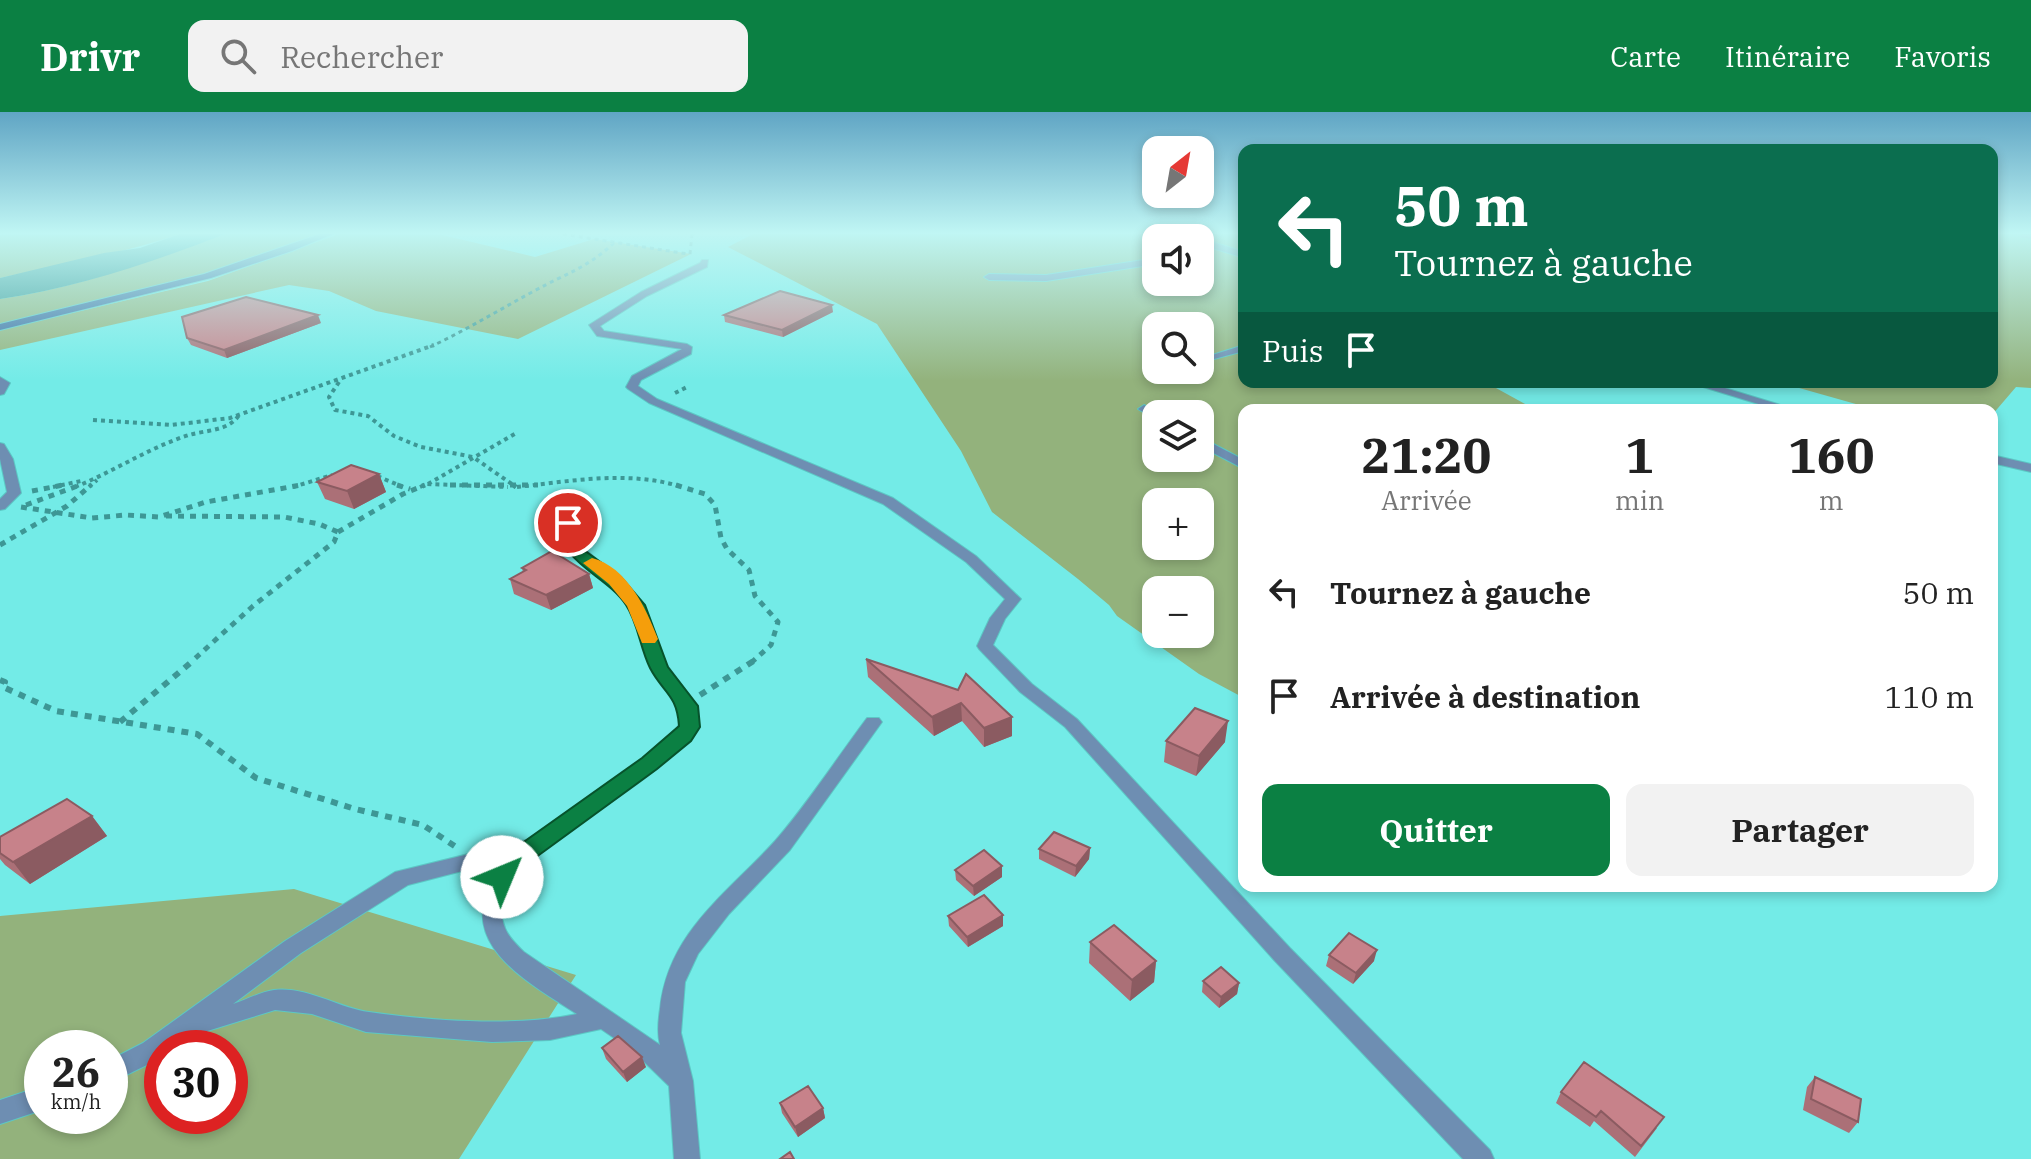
<!DOCTYPE html>
<html lang="fr">
<meta charset="utf-8">
<style>
body{margin:0;font-family:"IBM Plex Serif",serif;background:#f2f2f2;color:#222;height:100vh;display:flex;flex-direction:column;font-size:30px;white-space:nowrap}
*{box-sizing:border-box;margin:0}
p{font-size:26px;color:#767676}
.icon{flex:none;width:44px;height:44px;fill:none;stroke:currentColor;stroke-width:2;stroke-linecap:round;stroke-linejoin:round}
.map{position:relative;flex:1;overflow:hidden}
.drawer{position:absolute;left:1238px;top:292px;width:760px;height:488px;display:flex;flex-direction:column;background:#fff;border-radius:16px;box-shadow:0 4px 12px #0003}
.drawer>*{flex:none}
.hud{position:absolute;left:1238px;top:32px;width:760px;height:244px;border-radius:16px;box-shadow:0 4px 12px #0003;background:#0b6e4f;color:#fff;overflow:hidden}
.needle{width:52px;rotate:31deg}
.fabs{position:absolute;left:1142px;top:24px;display:grid;gap:16px}
.fabs a{display:grid;place-items:center;width:72px;height:72px;border-radius:16px;background:#fff;box-shadow:0 4px 12px #0003;font-size:40px}
.speed{position:absolute;left:24px;top:918px;display:flex;gap:16px;font-size:40px;font-weight:700;text-align:center}
.speed>*{display:grid;place-content:center;width:104px;height:104px;border-radius:50%;background:#fff;box-shadow:0 4px 12px #0003;line-height:1}
.speed small{font-size:20px;font-weight:400}
.speed .limit{border:12px solid #d22;background:#fff;color:#111}
.pin{position:absolute;display:grid;place-items:center;width:68px;height:68px;color:#fff;margin:-34px;border:4px solid #fff;border-radius:50%;box-shadow:0 2px 8px #0007}
.me{position:absolute;width:88px;margin:-44px;rotate:45deg;stroke-linejoin:round;filter:drop-shadow(0 0 6px #0008)}
.turn{display:flex;align-items:center;gap:28px;height:168px;padding:0 24px;font-size:36px}
.turn .icon{width:104px;height:104px;stroke-width:2.5}
.turn b{display:block;font-size:56px;line-height:68px}
.then{display:flex;align-items:center;height:76px;padding:0 24px;background:#0003;gap:16px;font-size:30px}
.eta{display:flex;justify-content:space-evenly;align-items:center;height:136px;text-align:center}
.eta b{font-size:48px;font-weight:700;line-height:56px}
.primary-button{display:flex;gap:16px;margin-top:auto;padding:16px 24px}
.primary-button a{flex:1;height:92px;border-radius:16px;background:#0b8043;color:#fff;font-size:32px;font-weight:700;line-height:92px;text-align:center}
.primary-button a+a{background:#f2f2f2;color:#222}
ul{padding:0;list-style:none}
li{display:flex;align-items:center;gap:24px;height:104px;padding:0 24px}
li div{flex:1}
li b{display:block;font-size:30px}
li em{font-style:normal}
header{display:flex;align-items:center;gap:48px;box-sizing:border-box;height:112px;padding:0 40px;background:#0b8043;color:#fff}
header strong{font-size:38px}
nav{display:flex;gap:44px;margin-inline-start:auto;font-size:28px}
.search{width:560px;height:72px;background:#f2f2f2;display:flex;align-items:center;gap:20px;box-sizing:border-box;padding:0 28px;border-radius:16px;color:#767676;font-size:30px}
.map>svg:first-child{display:block}
.green{fill:#93b27c;fill-rule:evenodd}
.water{fill:#348f8d}
.lines{fill:none;stroke-linecap:round;stroke-linejoin:round}
.street-casing{stroke:#5cc8c5;stroke-width:2}
.secondary-casing{stroke:#5cc8c5;stroke-width:2}
.path-far3{stroke:#3d9795;stroke-width:3;stroke-dasharray:4 4;stroke-linecap:butt}
.path-far2{stroke:#3d9795;stroke-width:4;stroke-dasharray:4 4;stroke-linecap:butt}
.path-far1{stroke:#3d9795;stroke-width:5;stroke-dasharray:6 6;stroke-linecap:butt}
.path{stroke:#3d9795;stroke-width:6;stroke-dasharray:7 7;stroke-linecap:butt}
.street{fill:#6e8eb2;fill-rule:evenodd}
.secondary{fill:#3b6a9f;fill-rule:evenodd}
.wall{fill:#ab7077}
.shaded-wall{fill:#8b5b61}
.building{fill:#c7828a;stroke:#8b5b61;stroke-width:2}
.route{fill:#0b8043;stroke:#07532c;stroke-width:2}
.slow{fill:#f59e0b}
</style>
<header>
<strong>Drivr</strong>
<div class="search"><svg class="icon" aria-label="search" viewBox="0 0 24 24"><circle cx="10" cy="10" r="6"/><path d="M15 15l6 6"/></svg>Rechercher</div>
<nav><a>Carte</a><a>Itinéraire</a><a>Favoris</a></nav>
</header>
<div class="map">
<svg width="2031" height="1047" viewBox="0 0 2031 1047">
<rect width="100%" height="100%" fill="#73ebe7"/>
<path class="green" d="M180,122C122,142 60,152 0,166V123Z
M225,122H316L264,145L176,170L0,212V187C78,176 152,148 225,122Z
M339,122L442,123L535,145L594,127L691,142L518,227L376,199L329,179L289,173L0,238V218L208,169Z
M753,122H1244V270H1485L1536,298H1244V586L1199,562L1117,504L1109,493L1078,467L992,400L961,339L877,212L728,135ZM1156,126H1200V170H1156ZM1156,214H1200V258H1156ZM1156,302H1200V346H1156ZM1156,390H1200V434H1156ZM1156,478H1200V522H1156Z
M1992,122H2031V276L2016,275L1992,303V298H1877L1778,270H1992Z
M294,777L576,863L459,1047H0V804ZM42,936H110V1004H42ZM162,936H230V1004H162Z"/>
<path class="water" d="M180,122H225C153,150 77,176 0,187V166L104,141L140,136Z"/>
<g class="lines">
<defs>
<path id="street" d="M1172,122H1187L1194,126H1181Z
M1200,126L1244,140V146L1200,132Z
M1156,146V152L1046,169L989,168L984,165L989,162L1046,163Z
M702,148H708L707,155L647,184L600,214L604,219L687,232L692,235L691,242L641,268L638,274L657,287L893,386L976,444L1021,487L1005,507L993,533L1032,572L1077,607L1290,836L1490,1038L1494,1047H1463L1274,848L1065,615L1020,580L979,537L977,534L990,506L1005,487L966,450L883,392L649,291L628,277L626,275L632,264L682,237L597,224L589,213L641,180L700,151Z
M1244,233V239L1214,247L1209,244Z
M0,265L10,271L4,282L0,283Z
M1687,270H1705L1797,298H1778Z
M1144,293L1161,302H1156V308L1138,297Z
M1200,325L1244,348V357L1200,334Z
M0,331L4,332L13,347L21,381L5,397L0,398V387L7,380L0,347Z
M1992,343L2031,352V360L1992,351Z
M568,407L575,411L574,426L579,432L622,469L640,489L649,505L664,549L692,587L699,609C665,668 578,704 528,750C511,765 495,793 505,816C509,826 517,833 524,840L660,933C657,921 658,910 660,897C668,820 727,782 775,729C808,691 837,646 867,606H879L882,610L790,738L729,802L698,842L685,870L681,921L693,969L700,1047H674L669,974L633,939L601,917L550,928L492,930L366,920L312,902L275,898L188,925L174,936H162V945L159,947L110,971V948L143,931L285,829L395,760L530,727L636,652L677,616L681,609C680,586 662,574 651,556C640,536 640,511 626,492C608,466 579,451 560,426L561,411ZM505,748C445,824 517,864 577,902C516,915 432,909 369,900C338,896 307,874 274,878C260,880 246,888 233,892L301,841L408,773Z
M42,974V998L0,1012V988Z"/>
<path id="secondary" d="M320,122H333L292,139L211,166L0,218V212L204,162Z"/>
</defs>
<use href="#street" class="street-casing"/>
<use href="#secondary" class="secondary-casing"/>
<path class="path-far3" d="M563,122L688,142
M690,142L692,122
M430,235C466,218 499,198 534,179C567,161 585,157 614,131"/>
<path class="path-far2" d="M339,270L329,285L335,298L368,304L394,324L421,335L473,345L516,375
M675,281L689,274
M93,308L171,313L230,306L434,233
M370,361L403,375
M428,372L518,320
M53,375L81,369
M75,375C113,360 150,335 189,323C206,318 229,319 239,303
M89,375L97,368
M293,375L332,363
M420,375L427,372L508,375
M517,375C572,369 629,358 682,375"/>
<path class="path-far1" d="M397,373L410,377
M450,373H538
M513,373L516,375
M676,373L705,382L715,393L721,426L727,437L749,458L755,484L778,510L771,533L752,550
M32,379L63,373
M26,393L80,373
M21,395L92,406L126,403L159,405L206,390L301,373
M166,404L284,405L319,412L338,420L334,430L253,494L191,550
M338,420L403,382L425,373
M0,433L67,394L91,373"/>
<path class="path" d="M0,568L5,570L3,575L56,599L197,622L256,666L355,697L423,713L456,735
M700,583L755,548
M120,610L194,548"/>
<use href="#street" class="street"/>
<use href="#secondary" class="secondary"/>
</g>
<path class="wall" d="M2021,122H2031V127L2020,125Z
M833,200L783,225L725,210L724,203Z
M321,211L227,246L191,233L187,226Z
M379,362L386,380L354,397L325,387L317,370Z
M522,456L589,462L593,476L551,498L514,482L510,467L523,460Z
M866,547L1012,605V624L984,635L962,609L934,624L868,565Z
M1166,629L1225,630L1196,664L1164,650Z
M92,704L107,724L30,772L5,753L0,747V725Z
M1090,736L1089,747L1075,765L1039,747V737Z
M955,758L1002,765L974,784L956,768Z
M948,804L1003,814L968,835L949,814Z
M1090,830L1156,849L1154,870L1130,889L1089,851Z
M1329,843L1374,849L1353,872L1326,854Z
M1203,869L1239,871L1237,882L1219,896L1202,880Z
M602,936L646,955L627,970L606,947Z
M1815,965L1858,1010L1849,1021L1803,998L1807,975Z
M1561,980L1657,1016L1635,1045L1594,1009L1590,1015L1556,991Z
M780,991L823,996L825,1006L798,1025L782,1001Z"/>
<path class="shaded-wall" d="M832,193L833,200L783,225L782,218Z
M318,203L321,211L227,246L224,238Z
M379,362L386,380L354,397L347,379Z
M589,462L593,476L551,498L546,483Z
M961,591L962,609L934,624L932,605Z
M1012,605V624L984,635V616Z
M1228,609L1225,630L1196,664L1199,644Z
M92,704L107,724L30,772L13,750Z
M1090,736L1089,747L1075,765L1076,754Z
M1002,754V765L974,784L973,774Z
M1003,803V814L968,835L967,825Z
M1377,838L1374,849L1353,872L1356,861Z
M1156,849L1154,870L1130,889L1132,868Z
M1239,871L1237,882L1219,896L1221,885Z
M642,945L646,955L627,970L623,960Z
M823,996L825,1006L798,1025L795,1015Z"/>
<path class="building" d="M780,179L832,193L782,218L724,203Z
M246,185L318,203L224,238L187,226L182,205Z
M351,353L379,362L347,379L317,370Z
M552,439L589,462L546,483L510,467L526,458L522,456Z
M866,547L958,578L966,562L1012,605L984,616L961,591L932,605Z
M1195,596L1228,609L1199,644L1166,629Z
M67,687L92,704L13,750L0,741V725Z
M1054,720L1090,736L1076,754L1039,737Z
M984,738L1002,754L973,774L955,758Z
M984,783L1003,803L967,825L948,804Z
M1114,813L1156,849L1132,868L1090,830Z
M1349,821L1377,838L1356,861L1329,843Z
M1221,855L1239,871L1221,885L1203,869Z
M618,924L642,945L623,960L602,936Z
M1584,950L1664,1005L1641,1034L1601,999L1596,1005L1561,980Z
M1815,965L1861,987L1858,1010L1811,987Z
M808,974L823,996L795,1015L780,991Z
M790,1040L794,1047H780Z"/>
<linearGradient id="sky" x2="0" y2="1"><stop stop-color="#60a5c4"/><stop offset="0.45" stop-color="#c0f6f4"/><stop offset="1" stop-color="#c0f6f4" stop-opacity="0"/></linearGradient>
<rect width="2031" height="269" fill="url(#sky)"/>
<path class="route" d="M568,406L576,411L575,425L584,438L621,465L645,493L668,555L698,594L700,615L691,629L657,657L528,751L510,772L502,774L494,772L490,765L511,739L642,646L679,614C677,582 663,581 650,556C640,536 638,511 626,493C607,463 557,450 560,411Z"/>
<path class="slow" d="M592,446C627,455 646,496 658,527L655,531H642L627,494L609,472L583,451Z"/>
</svg>
<div class="fabs">
<a><svg class="needle" viewBox="-14 -14 28 28"><path d="M0-13l5 13h-10z" fill="#e53935"/><path d="M0 13l5-13h-10z" fill="#767676"/></svg></a>
<a><svg class="icon" aria-label="sound" viewBox="0 0 24 24"><path d="M4 9h4l5-4v14l-5-4H4zM17 9q2 3 0 6"/></svg></a>
<a><svg class="icon" aria-label="search" viewBox="0 0 24 24"><circle cx="10" cy="10" r="6"/><path d="M15 15l6 6"/></svg></a>
<a><svg class="icon" aria-label="layers" viewBox="0 0 24 24"><path d="M12 4l9 5-9 5-9-5zM3 14l9 5 9-5"/></svg></a>
<a>+</a>
<a>−</a>
</div>
<div class="speed"><div>26<small>km/h</small></div><div class="limit">30</div></div>
<div class="pin" style="left:568px;top:411px;background:#d93025"><svg class="icon" aria-label="arrive" viewBox="0 0 24 24"><path d="M6 21V4h12l-3 4 3 4H6"/></svg></div>
<svg class="me" style="left:502px;top:765px" viewBox="-20 -20 40 40"><circle r="19" fill="#fff"/><path d="M0-13L10 11 0 6-10 11z" fill="#0b8043"/></svg>
<div class="hud">
<div class="turn"><svg class="icon" aria-label="left" viewBox="0 0 24 24"><path d="M17 20v-9H6M10 6l-5 5 5 5"/></svg><div><b>50 m</b>Tournez à gauche</div></div>
<div class="then">Puis<svg class="icon" aria-label="arrive" viewBox="0 0 24 24"><path d="M6 21V4h12l-3 4 3 4H6"/></svg></div>
</div>
<section class="drawer">
<div class="eta">
<div><b>21:20</b><p>Arrivée</p></div>
<div><b>1</b><p>min</p></div>
<div><b>160</b><p>m</p></div>
</div>
<ul>
<li><svg class="icon" aria-label="left" viewBox="0 0 24 24"><path d="M17 20v-9H6M10 6l-5 5 5 5"/></svg><div><b>Tournez à gauche</b></div><em>50 m</em></li>
<li><svg class="icon" aria-label="arrive" viewBox="0 0 24 24"><path d="M6 21V4h12l-3 4 3 4H6"/></svg><div><b>Arrivée à destination</b></div><em>110 m</em></li>
</ul>
<div class="primary-button"><a>Quitter</a><a>Partager</a></div>
</section>
</div>
